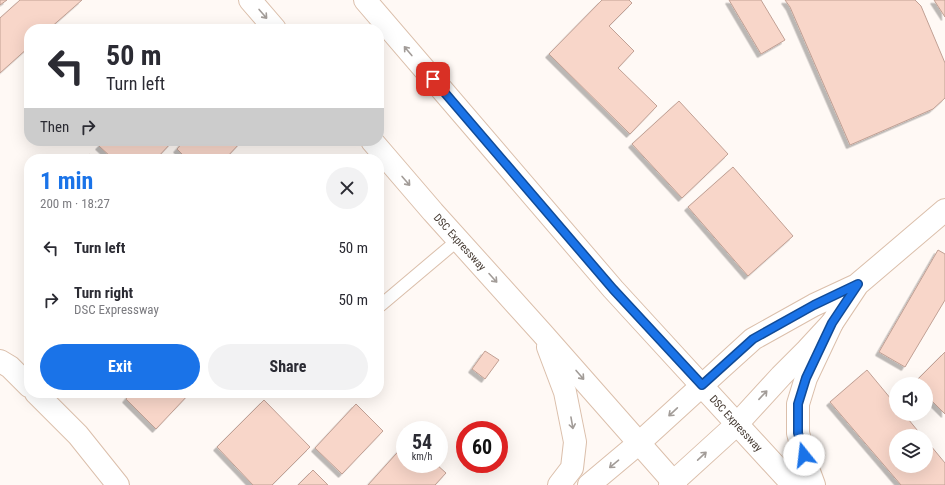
<!DOCTYPE html>
<meta charset="utf-8">
<style>
body{margin:0;font-family:"Roboto Condensed",sans-serif;background:#f2f2f3;color:#2b2b33;height:100vh;display:flex;flex-direction:column;font-size:15px;white-space:nowrap}
*{box-sizing:border-box;margin:0}
p{font-size:13px;color:#7c7c81}
.icon{flex:none;width:22px;height:22px;fill:none;stroke:currentColor;stroke-width:2;stroke-linecap:round;stroke-linejoin:round}
.map{position:relative;flex:1;overflow:hidden}
.side{position:absolute;left:24px;top:154px;width:360px;height:244px;display:flex;flex-direction:column;background:#fff;border-radius:16px;box-shadow:0 4px 16px #0002}
.side>*{flex:none}
.hud{position:absolute;left:24px;top:24px;width:360px;height:122px;border-radius:16px;box-shadow:0 4px 16px #0002;background:#fff;color:#2b2b33;overflow:hidden}
.fabs{position:absolute;left:889px;top:377px;display:grid;gap:8px}
.fabs a{display:grid;place-items:center;width:44px;height:44px;border-radius:50%;background:#fff;box-shadow:0 4px 16px #0002;font-size:20px}
.speed{position:absolute;left:396px;top:421px;display:flex;gap:8px;font-size:20px;font-weight:700;text-align:center}
.speed>*{display:grid;place-content:center;width:52px;height:52px;border-radius:50%;background:#fff;box-shadow:0 4px 16px #0002;line-height:1}
.speed small{font-size:10px;font-weight:400}
.speed .limit{border:6px solid #d22;background:#fff;color:#111}
.pin{position:absolute;display:grid;place-items:center;width:34px;height:34px;color:#fff;margin:-17px;border-radius:8px;box-shadow:0 2px 6px #0006}
.me{position:absolute;width:44px;margin:-22px;rotate:344deg;stroke-linejoin:round;filter:drop-shadow(0 0 3px #0008)}
.turn{display:flex;align-items:center;gap:14px;height:84px;padding:0 16px;font-size:18px}
.turn .icon{width:52px;height:52px;stroke-width:2.5}
.turn b{display:block;font-size:28px;line-height:34px}
.then{display:flex;align-items:center;height:38px;padding:0 16px;background:#0003;gap:8px;font-size:15px}
.round{display:grid;place-items:center;flex:none;width:42px;height:42px;border-radius:21px;background:#f2f2f3}
.headline{display:flex;align-items:center;justify-content:space-between;height:68px;padding:0 16px}
h1{font-size:24px;font-weight:700;line-height:30px;color:#1a73e8}
.button{display:flex;gap:8px;margin-top:auto;padding:8px 16px}
.button a{flex:1;height:46px;border-radius:24px;background:#1a73e8;color:#fff;font-size:16px;font-weight:700;line-height:46px;text-align:center}
.button a+a{background:#f2f2f3;color:#2b2b33}
ul{padding:0;list-style:none}
li{display:flex;align-items:center;gap:12px;height:52px;padding:0 16px}
li div{flex:1}
li b{display:block;font-size:15px}
li em{font-style:normal}
.map>svg:first-child{display:block}
.building{fill:#f8d6c9;stroke:#c1a094;filter:url(#shadow)}
.lines{fill:none;stroke-linecap:round;stroke-linejoin:round}
.service-casing{stroke:#dbbfab;stroke-width:14}
.minor-casing{stroke:#dbbfab;stroke-width:24}
.secondary-casing{stroke:#dbbfab;stroke-width:24}
.primary-casing{stroke:#dbbfab;stroke-width:24}
.service{stroke:#fff;stroke-width:12}
.minor{stroke:#fff;stroke-width:22}
.secondary{stroke:#fff;stroke-width:22}
.primary{stroke:#fff;stroke-width:22}
.oneway{stroke:#a29c98}
.route-casing{stroke:#114b97;stroke-width:10}
.route{stroke:#1a73e8;stroke-width:7}
.labels{text-anchor:middle;dominant-baseline:central;stroke-width:3.5;stroke-linejoin:round;paint-order:stroke}
.street-label{font-size:11px;fill:#453a32;stroke:#fff9f5}
</style>
<div class="map">
<svg width="945" height="485" viewBox="0 0 945 485">
<defs>
<filter id="shadow"><feDropShadow dx="-3.5" dy="3.5" stdDeviation="0" flood-color="#0004"/></filter>
</defs>
<rect width="100%" height="100%" fill="#fff9f5"/>
<path class="building" d="M0,0H7L0,5Z
M20,0H82L49,29H29V47L0,73V18Z
M602,0H629L632,3L609,26L634,51L618,68L657,106L630,134L549,54Z
M729,0H761L785,40L761,54Z
M785,0H915L921,6L945,63V98L933,109L850,145L790,7Z
M934,0H945V17Z
M679,101L728,154L682,198L632,144Z
M104,141H173L156,159H113L99,146Z
M184,141H242L225,159H187L177,149Z
M90,154L95,159H84Z
M733,167L793,236L748,276L688,207Z
M938,250L945,254V300L905,367L879,352Z
M485,351L499,360L485,379L472,369Z
M945,352V414L926,395V384H915L914,383Z
M867,370L896,405V414H904L922,436H896V466H926V440L945,463V485H901L830,402Z
M131,393H190L156,429L126,399Z
M264,400L310,447L272,485H253L217,447Z
M356,404L383,431L342,474L315,448Z
M405,444V464H436L446,473L435,485H368Z
M313,470L328,485H298Z"/>
<g class="lines">
<defs>
<path id="service" d="M379,306L381,305L458,240"/>
<path id="minor" d="M0,361L10,367L29,386
M36,393L78,435L118,485"/>
<path id="secondary" d="M589,485L639,443L720,369L753,339L814,305L857,285
M670,485L737,424L781,376L807,350L832,323L858,284L945,210"/>
<g id="primary">
<path d="M250,0L275,29"/>
<path id="s1" d="M365,0L613,289L793,485"/>
<path id="s2" d="M372,141L433,212L542,333L676,485"/>
<path d="M548,347L565,392L575,442L572,468L559,485"/>
<path d="M814,485L807,466L798,433V404L806,378L832,323"/>
</g>
</defs>
<use href="#service" class="service-casing"/>
<use href="#minor" class="minor-casing"/>
<use href="#secondary" class="secondary-casing"/>
<use href="#primary" class="primary-casing"/>
<use href="#service" class="service"/>
<use href="#minor" class="minor"/>
<use href="#secondary" class="secondary"/>
<use href="#primary" class="primary"/>
</g>
<defs><path id="oneway-shaft" d="M-6 0H5M1.5-3L5.5 0L1.5 3" fill="none" stroke-width="1.6" stroke-linecap="round" stroke-linejoin="round"/></defs>
<g class="oneway">
<use href="#oneway-shaft" transform="translate(263 14) rotate(49)"/>
<use href="#oneway-shaft" transform="translate(408 51) rotate(-130)"/>
<use href="#oneway-shaft" transform="translate(406 181) rotate(49)"/>
<use href="#oneway-shaft" transform="translate(493 278) rotate(48)"/>
<use href="#oneway-shaft" transform="translate(580 375) rotate(49)"/>
<use href="#oneway-shaft" transform="translate(763 395) rotate(-47)"/>
<use href="#oneway-shaft" transform="translate(673 412) rotate(137)"/>
<use href="#oneway-shaft" transform="translate(572 423) rotate(80)"/>
<use href="#oneway-shaft" transform="translate(702 456) rotate(-43)"/>
<use href="#oneway-shaft" transform="translate(614 464) rotate(140)"/>
</g>
<g class="lines">
<defs>
<path id="route" d="M433,79L613,289L702,385L753,339L814,305L858,284L832,323L806,378L798,404V433L804,455"/>
</defs>
<use href="#route" class="route-casing"/>
<use href="#route" class="route"/>
</g>
<g class="labels">
<g class="street-label">
<text stroke="none"><textPath href="#s2" startOffset="134">DSC Expressway</textPath></text>
<text stroke="none"><textPath href="#s1" startOffset="563">DSC Expressway</textPath></text>
</g>
</g>
</svg>
<div class="fabs">
<a><svg class="icon" aria-label="sound" viewBox="0 0 24 24"><path d="M4 9h4l5-4v14l-5-4H4zM17 9q2 3 0 6"/></svg></a>
<a><svg class="icon" aria-label="layers" viewBox="0 0 24 24"><path d="M12 4l9 5-9 5-9-5zM3 14l9 5 9-5"/></svg></a>
</div>
<div class="speed"><div>54<small>km/h</small></div><div class="limit">60</div></div>
<div class="pin" style="left:433px;top:79px;background:#d93025"><svg class="icon" aria-label="arrive" viewBox="0 0 24 24"><path d="M6 21V4h12l-3 4 3 4H6"/></svg></div>
<svg class="me" style="left:804px;top:455px" viewBox="-20 -20 40 40"><circle r="19" fill="#fff"/><path d="M0-13L10 11 0 6-10 11z" fill="#1a73e8"/></svg>
<div class="hud">
<div class="turn"><svg class="icon" aria-label="left" viewBox="0 0 24 24"><path d="M17 20v-9H6M10 6l-5 5 5 5"/></svg><div><b>50 m</b>Turn left</div></div>
<div class="then">Then<svg class="icon" aria-label="right" viewBox="0 0 24 24"><path d="M7 20v-9h11M14 6l5 5-5 5"/></svg></div>
</div>
<section class="side">
<div class="headline"><div><h1>1 min</h1><p>200 m · 18:27</p></div><a class="round"><svg class="icon" aria-label="close" viewBox="0 0 24 24"><path d="M6 6l12 12M18 6L6 18"/></svg></a></div>
<ul>
<li><svg class="icon" aria-label="left" viewBox="0 0 24 24"><path d="M17 20v-9H6M10 6l-5 5 5 5"/></svg><div><b>Turn left</b></div><em>50 m</em></li>
<li><svg class="icon" aria-label="right" viewBox="0 0 24 24"><path d="M7 20v-9h11M14 6l5 5-5 5"/></svg><div><b>Turn right</b><p>DSC Expressway</p></div><em>50 m</em></li>
</ul>
<div class="button"><a>Exit</a><a>Share</a></div>
</section>
</div>
